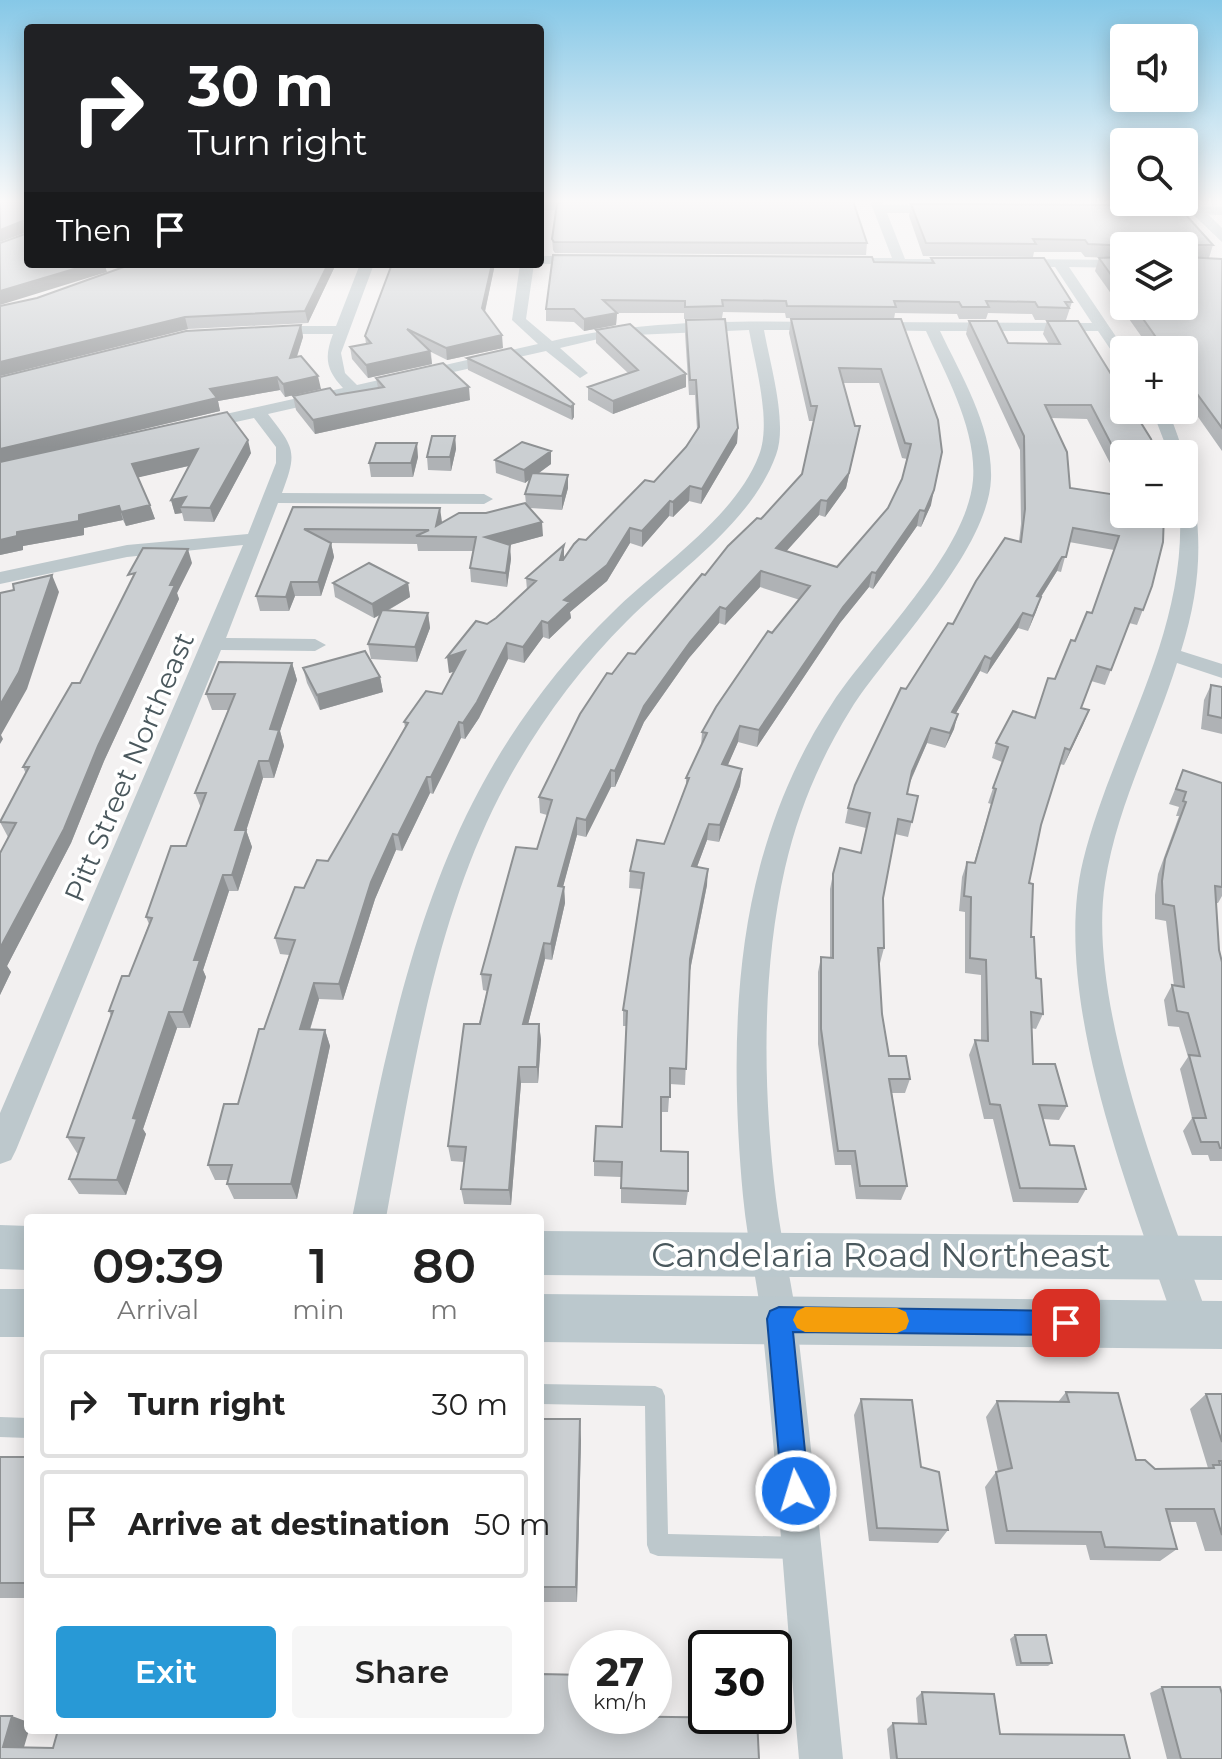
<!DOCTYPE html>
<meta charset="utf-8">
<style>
body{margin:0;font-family:Montserrat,sans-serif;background:#f6f6f6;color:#222;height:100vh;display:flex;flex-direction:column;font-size:30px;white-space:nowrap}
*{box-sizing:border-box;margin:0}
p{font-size:26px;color:#767676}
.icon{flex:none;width:44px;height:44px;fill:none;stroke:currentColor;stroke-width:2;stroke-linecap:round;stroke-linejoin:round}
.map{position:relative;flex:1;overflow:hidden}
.details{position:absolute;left:24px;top:1214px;width:520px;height:520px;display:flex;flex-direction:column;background:#fff;border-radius:8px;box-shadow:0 4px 20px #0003}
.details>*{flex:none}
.top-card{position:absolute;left:24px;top:24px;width:520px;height:244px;border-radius:8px;box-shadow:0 4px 20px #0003;background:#202124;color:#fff;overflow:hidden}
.controls{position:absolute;left:1110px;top:24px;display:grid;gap:16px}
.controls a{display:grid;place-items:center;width:88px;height:88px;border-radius:8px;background:#fff;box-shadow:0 4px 20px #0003;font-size:40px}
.speed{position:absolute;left:568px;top:1630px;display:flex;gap:16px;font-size:40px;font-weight:700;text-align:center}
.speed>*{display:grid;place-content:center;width:104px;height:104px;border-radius:50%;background:#fff;box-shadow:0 4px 20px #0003;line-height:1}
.speed small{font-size:20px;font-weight:400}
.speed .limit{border:4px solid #111;border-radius:12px;background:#fff;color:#111}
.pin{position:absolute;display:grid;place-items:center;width:68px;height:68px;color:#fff;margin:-34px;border-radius:16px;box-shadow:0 4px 12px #0006}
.me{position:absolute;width:88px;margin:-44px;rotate:355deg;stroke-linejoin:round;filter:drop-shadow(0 0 6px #0008)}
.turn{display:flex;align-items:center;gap:28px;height:168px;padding:0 32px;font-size:36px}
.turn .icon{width:104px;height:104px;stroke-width:2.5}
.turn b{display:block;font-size:56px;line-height:68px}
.then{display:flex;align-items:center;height:76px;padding:0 32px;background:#0003;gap:16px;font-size:30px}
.eta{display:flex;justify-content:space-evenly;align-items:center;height:136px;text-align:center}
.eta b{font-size:48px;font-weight:600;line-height:56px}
.primary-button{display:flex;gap:16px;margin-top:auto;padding:16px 32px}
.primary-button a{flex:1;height:92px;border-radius:8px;background:#2899d6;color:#fff;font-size:32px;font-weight:600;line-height:92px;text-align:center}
.primary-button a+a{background:#f6f6f6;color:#222}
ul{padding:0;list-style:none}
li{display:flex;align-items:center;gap:24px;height:108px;margin:0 16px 12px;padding:0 16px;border:4px solid #e0e0e0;border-radius:8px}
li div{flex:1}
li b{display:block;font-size:30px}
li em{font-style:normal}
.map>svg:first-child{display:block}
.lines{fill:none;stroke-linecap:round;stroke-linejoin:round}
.service{fill:#bdc8cc;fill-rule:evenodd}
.minor{fill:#bdc8cc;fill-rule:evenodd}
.tertiary{fill:#bdc8cc;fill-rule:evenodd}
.secondary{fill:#bbc8cd;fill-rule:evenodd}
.wall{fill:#afb2b5;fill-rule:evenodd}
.shaded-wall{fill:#8e9193}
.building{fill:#cbcfd2;stroke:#8e9193;stroke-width:2;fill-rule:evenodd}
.route{fill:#1a73e8;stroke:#114b97;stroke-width:2}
.slow{fill:#f59e0b}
.labels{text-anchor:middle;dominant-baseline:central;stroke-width:7;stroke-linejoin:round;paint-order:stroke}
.street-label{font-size:28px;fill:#4a585d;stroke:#fff}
.near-street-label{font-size:34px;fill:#4a585d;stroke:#fff}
</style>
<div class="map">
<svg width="1222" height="1759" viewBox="0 0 1222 1759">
<rect width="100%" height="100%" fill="#f3f1f1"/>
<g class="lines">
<path class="service" d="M540,1384L655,1386L662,1389L665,1396L668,1534L801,1537L809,1540L812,1548L809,1556L801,1559L658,1556L650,1553L647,1545L645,1406L540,1404Z
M0,1417L28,1418V1438L0,1437Z"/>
<path class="minor" d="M870,201H882L884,205L948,206V212L944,213H887L905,259H964L971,263L964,267L835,265V259L840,258H892Z
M540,202H592L598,206L592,210H540Z
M1147,206L1222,207V215L1143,213V207Z
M540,256H588L595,260L588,264H540Z
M1012,259L1124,260V268L1069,267L1125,350L1124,364L1119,362L1098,331H940C961,375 993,428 991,479C988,551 890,648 851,709C820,759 798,811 785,868C761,974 763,1090 776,1198C781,1241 792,1282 797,1324C814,1469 828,1614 843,1759H799C786,1614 777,1468 762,1323C757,1281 747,1239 743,1196C733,1088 732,971 760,866C776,807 799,753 833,702C873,642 967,552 973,480C977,430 946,375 926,331L868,330L861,326L868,322L1092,323L1055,267L1007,266V260Z
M360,264H374L341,353L345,373L357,385L538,344L512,320L520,264H534L526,319L552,341C643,320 732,321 825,322L832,326L825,330H764C770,364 788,423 776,455C751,524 677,571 627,621C576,672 532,733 499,797C433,927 412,1077 386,1218H352C381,1077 407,931 473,802C508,733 557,666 612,613C658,567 736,517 759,455C772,422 755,364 749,330L611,336L560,348L588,373L580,378L546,351L268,414C294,448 298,451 282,493L484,494L493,499L484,504L278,503L226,638L315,639L326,645L315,651L221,650L16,1150L11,1160L0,1164V1113L243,545L127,557L0,584V572L127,545L248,534L276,463V447L254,418L199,430L191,425L199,420L343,388C326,370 324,357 333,334H269L262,330L269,326H336Z
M1152,410H1168C1202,495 1209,562 1181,651L1222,664V678L1177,663C1154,737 1117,805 1105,883C1086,1008 1168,1206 1211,1325L1205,1337L1193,1343L1181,1337L1175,1325C1131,1196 1050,997 1083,861C1112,743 1185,639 1180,514H1184V454H1169Z"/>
<path class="tertiary" d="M1184,201H1195L1222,228V242L1182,204Z"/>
<path class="secondary" d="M0,1225L28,1226V1270L0,1269Z
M540,1231L1222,1236V1280L540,1275Z
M0,1289H28V1337H0Z
M540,1294L1222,1301V1349L540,1342Z"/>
</g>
<path class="wall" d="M728,201H853L867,243L866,255L555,253L553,250L552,239Z
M903,201H1124V202H1160H903Z
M911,204L1213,245L1209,258L1222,259V451L1184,397V350H1151L1095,271L1099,258H1115L1085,257L1081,252H1034L1033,257L923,256L909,216ZM1124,246H1184V306H1124Z
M931,258L1072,302L1066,320H1035L1032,314L988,313L986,319H959L957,314L895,313L894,319L786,318L785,313L723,312L722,318L684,319V313H617L616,325L584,331L574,322L546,321V309L874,262L931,263Z
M132,264H336L308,323L188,329L0,376V306L37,298Z
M392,264H495L485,312L503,348L447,360L431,352L432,364L368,378L352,359L350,347L366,344L365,336Z
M791,319H901L931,505L921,527L917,526L873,589L869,587L840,623L757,747L738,742L727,766L742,769L740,786L719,842L707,840L697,867L707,885L690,971L685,1085L670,1084L668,1112H661V1151L688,1191L686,1205L621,1203V1177L594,1176V1161L622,1127L626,1026H623V1010L641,889L629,888L630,871L664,844L686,788V778L701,747L702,732L772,633L800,600L760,587L725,625L719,623L689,658L644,722L615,787H611L586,837L577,835L563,886L564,887L565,903L552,960L545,959L528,1024H539L541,1040L538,1083H521L511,1205L464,1204L461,1189L464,1162L451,1161L448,1146L487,991L483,990L481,974L537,849L547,815L540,813L539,797L612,674L635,654L705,575L761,519L802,474L814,421H809L789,333ZM843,383H879L902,458L907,459L902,479L888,508L837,567L786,551L819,515L825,517L846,488L860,426H855Z
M686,320L738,428L737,443L701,504L689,501L673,517L669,516L642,547L630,543L607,581L570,612L571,618L549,639L543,637L524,663L508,659L479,718L465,739L461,738L433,794L430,793L402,851L396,850L375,899L343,1000L319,999L310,1030H325L330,1046L297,1199H234L227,1184L228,1180H215L208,1165L238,1104L289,955L280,954L275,938L304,888L328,861L405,727L404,722L442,694L455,671L449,673L487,624L496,618L527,590L526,578L564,545V558L654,482L686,447L697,429L695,395H689L685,334Z
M969,321L1008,343L1049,344L1043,334L1047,321L1124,454V514L1152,586L1137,625L1129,623L1105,685L1091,681L1081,708L1089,710L1064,765L1060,764L1041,825L1029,883L1031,937L1043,1014L1036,1029L1031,1028L1033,1064L1067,1106L1059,1120L1043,1119L1050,1145L1086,1189L1078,1203L1013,1202L993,1119H984L969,1055L975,1040L981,1041V975L965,973V912L959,911L962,877L967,862L974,863L991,804L988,803L1002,762L992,758L996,743L1035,718L1075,641L1092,613L1114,550L1069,542L1061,572L1057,571L1041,597L1028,631L1018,628L987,674L980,671L956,713L954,729L945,748L927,743L909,785L907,794L918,796L908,837L895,834L883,898L884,948L880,963H878L882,1014L889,1056L910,1079L905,1093H892L907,1186L901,1200L856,1199L851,1165H835L818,1044V972L821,957L830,958V889L833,874L861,853L866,828L845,823L848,808L906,689L953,624L1019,541L1021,524L1020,450L966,334ZM1051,418L1087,419L1112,467L1119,495L1070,488Z
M301,325L303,337L297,357L321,389L285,397L280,390L218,401L220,411L72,446L251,453L214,522L184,521L182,513L175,514L171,500L189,466L138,477L155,519L126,526L123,520L84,528V535L23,546V550L0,555V377Z
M596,330L686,374V387L613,414L588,400V387L628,373L596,343Z
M467,358L574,404V417L572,420L468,370Z
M376,378L470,400L315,434L296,410L293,396L336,395L378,388Z
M455,436L456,449L451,471L428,470L427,457Z
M551,451V464L539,473L568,475V488L562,510L530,508L543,536L509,545L511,559L507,587L471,582L470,568L473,551H418L417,544L331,543L334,557L321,596H295L289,611H260L256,596L293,507L442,523L526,504L525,494L530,479L525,483L496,473L495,460Z
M418,457L413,477H371L369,463Z
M192,563L177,593L179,599L104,761L71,843L7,966L11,972L0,995L8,837L0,822L26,774L23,767L80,683Z
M333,583H408L410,597L387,611L428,613L430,628L417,662L371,659L368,644L380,615L374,618L335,597Z
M292,663L297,680L280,731L284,746L274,778H263L246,830L252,847L238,891H229L203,970L206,977L190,1028H177L143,1129L146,1134L126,1195L79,1194L69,1179L79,1153H77L67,1137L111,1016L109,1011L129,976L149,924L146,917L186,846L201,808L195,793L228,710H212L206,694Z
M303,668L380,677L383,692L320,710L307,683Z
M1211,685L1222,687V734L1201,729L1204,700Z
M1183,770L1222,783V896L1218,903H1216L1219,950L1222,962V1161H1210L1208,1155H1192L1183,1131L1192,1118L1180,1069L1188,1057L1179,1027L1168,1026L1164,1000L1172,985L1174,986L1166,921L1155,919V895L1158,874L1179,816H1176L1179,807L1169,804Z
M1066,1392L1136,1460L1155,1469L1208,1468L1190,1409L1206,1394H1222V1551H1205L1196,1522H1169L1177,1549L1160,1561L1090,1560L1086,1545L995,1544L985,1487L996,1472H998L986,1417L997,1401L1058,1402Z
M861,1399L948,1530L938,1543L869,1541L854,1415Z
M540,1419L581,1440L577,1602H540Z
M0,1457H28V1598H0Z
M1015,1635L1052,1663L1048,1666H1016L1010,1639Z
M1162,1687L1222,1759H1167L1150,1693Z
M922,1692L1000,1734L1130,1759H890L887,1729L893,1723L918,1724L916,1698Z"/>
<path class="shaded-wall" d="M23,221L27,232L0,242V230Z
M85,264H109L105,266L107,272L0,305V291Z
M328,264H336L308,323L305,311Z
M492,264H495L483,320L482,308Z
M617,313L616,325L584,331V319Z
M185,317L188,329L0,376V362Z
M301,325L303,337L292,371L290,358Z
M502,335L503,348L447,360L446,348Z
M430,351L432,364L368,378L366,365Z
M686,374V387L613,414V401Z
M318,376L321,389L285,397L283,384Z
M277,377L280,390L218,401L220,411L0,463V449L210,389Z
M469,387L470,400L315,434L313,420Z
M574,404V417L572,420L571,407Z
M860,426L846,488L825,517L827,501Z
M738,428L737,443L701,504L702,489Z
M455,436L456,449L451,471L450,457Z
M248,440L251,453L214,522L210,508Z
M417,443L418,457L413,477L411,463Z
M198,449L201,463L136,478L132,464Z
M551,451V464L525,483L524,470Z
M568,475V488L562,510V496Z
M690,486L689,501L673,517V502Z
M934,490L931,505L921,527L925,511Z
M186,497L180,507L182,513L175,514L171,500Z
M821,500L819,515L775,564L776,548Z
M670,501L669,516L642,547V531Z
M150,505L155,519L126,526L121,512Z
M119,506L123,520L84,528V535L23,546V550L0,555V540L17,532L79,515Z
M440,508L442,522L438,537L436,526Z
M920,510L917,526L873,589L876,573Z
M542,522L543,536L487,551L485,537Z
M630,528V543L607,581L570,612L571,618L549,639L548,623L564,600Z
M331,543L334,557L321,596L318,582Z
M510,545L511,559L507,587L506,573Z
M564,545V561L560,560Z
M188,549L192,563L177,593L179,599L104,761L71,843L7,966L11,972L0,995V948L98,746L170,585Z
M1062,557L1057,571L1032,611L1037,596Z
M761,571L760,587L725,625L726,609Z
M872,572L869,587L840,623L757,747L759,730L843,607Z
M52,575L59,592L27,689L1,735L3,739L0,744V705Z
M291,582L295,596L289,611L286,597Z
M408,583L410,597L374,618L372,604Z
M1041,597L1036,612L1028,631L1033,616Z
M720,607L719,623L689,658L644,722L615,787V771L644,706L690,642Z
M428,613L430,628L417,662L415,647Z
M1023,613L1018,628L987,674L991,659Z
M542,621L543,637L524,663L523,647Z
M507,643L508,659L479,718L465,739L463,723Z
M465,651L467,668L449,673L447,657Z
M985,656L980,671L948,727L952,712Z
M292,663L297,680L280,731L284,746L274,778L269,761L270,729Z
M380,677L383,692L320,710L317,695Z
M1089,710L1083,725L1064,765L1070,750Z
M958,714L954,729L945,748L950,733Z
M459,722L461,738L433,794L431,777Z
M740,726L738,742L721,781L722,764Z
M931,728L927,743L908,786L912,771Z
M259,761L263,778L241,847L235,830Z
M742,769L740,786L719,842L720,825Z
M611,770V787L586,837V820Z
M427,777L430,793L402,851L398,835Z
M577,818V835L559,902L558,886Z
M709,824L707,840L691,883L692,866Z
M246,830L252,847L238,891L232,875Z
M393,834L396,850L375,899L343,1000L339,984L371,882Z
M708,869L707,885L689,975L690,959Z
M223,875L229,891L203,970L206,977L190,1028L183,1012L194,960Z
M564,887L565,903L552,960L551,944Z
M544,943L545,959L524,1040L523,1024Z
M314,983L319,999L305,1045L300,1029Z
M169,1012L177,1028L143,1129L146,1134L126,1195L117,1180L133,1118Z
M539,1024L541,1040L538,1083L537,1067Z
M325,1030L330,1046L297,1199L291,1184Z
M519,1067L521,1083L511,1205L509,1190Z
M580,1419L581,1440L577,1602L576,1587Z
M12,1716L28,1722L29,1730L22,1754L3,1747Z"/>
<path class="building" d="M0,201H28V264H91L0,291V243L25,234L27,224L23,221L0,230Z
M729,201H853L867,243L554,242L552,239L557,204L561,202H727Z
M911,204L1177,205L1213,245H1186V257L1222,259V428L1184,376V350H1165L1134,306H1184V246H1130L1088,244L1085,240L1033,239L1036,244L926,243Z
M553,255L872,257L874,262L934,263L931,258H1044L1072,302H1065L1069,308L1038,307L1035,302L986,301L989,307H962L959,302L894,301L896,307L787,306L786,301L722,300L723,306L685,307V301L603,300L617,313L584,319L574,309H546Z
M1124,257V293L1099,258Z
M132,264H328L305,311L185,317L0,362V306L37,298Z
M392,264H492L482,308L502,335L446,348L407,329L430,351L366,365L350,347L371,343L365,336Z
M725,319L738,428L702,489L690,486L673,502L670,501L642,531L630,528L607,565L564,600L570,602L548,623L542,621L523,647L507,643L477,702L463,723L459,722L431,777H427L398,835L393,834L371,882L339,984L314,983L300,1029L325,1030L291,1184H227L232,1165H208L224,1104H238L259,1029H264L295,940L275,938L295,887L304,888L317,860L328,861L408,723L404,722L426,691L442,694L465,651L447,657L476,621L487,624L496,618L536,581L526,578L564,545L560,560H563L574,544L579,539L586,540L645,480L654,482L686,447L699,427L696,380H690L686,320Z
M791,319H901L938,420L942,452L934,490L925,511L920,510L876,573L872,572L843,607L759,730L740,726L722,764L742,769L720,825L709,824L692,866L708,869L690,959L686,1069L670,1068V1097H661V1151L688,1152V1191L621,1188L622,1162L594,1161L596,1126L622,1127L627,1011L623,1010L644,873L630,871L637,840L664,844L689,778H686L707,733L702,732L716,707L768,631L772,633L810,586L761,571L726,609L720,607L690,642L644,706L615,771L611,770L586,820L577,818L558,886L564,887L551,944L544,943L523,1024H539L537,1067H519L509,1190L461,1189L466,1147L448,1146L464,1024H480L491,975L481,974L516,847L537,849L552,800L539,797L580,714L607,673L612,674L628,653L635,654L702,574L705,575L728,546L757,518L761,519L802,474L817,406H811ZM839,368L881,369L905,443L911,444L902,479L888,508L837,567L776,548L821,500L827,501L849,473L860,426H855Z
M969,321H997L1008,343L1060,344L1047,321H1078L1124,395V410H1133L1151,439L1156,454H1124V481L1116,453L1091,405H1045L1067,452L1070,488L1124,496V514H1164L1163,542L1152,586L1143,610L1135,608L1111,670L1097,666L1081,708L1089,710L1070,750L1065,748L1041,825L1029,883L1033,884L1031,937H1034L1036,978L1041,979L1043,1014L1031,1012L1033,1064H1055L1067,1106L1039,1105L1050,1145L1074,1146L1086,1189L1020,1188L1000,1105L990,1104L975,1040L988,1041L986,960L970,958L971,897L964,896L967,862L975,863L996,789L993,788L1008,747L996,743L1013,711L1035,718L1048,678L1055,679L1071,640L1075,641L1087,612L1092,613L1119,536L1073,528L1066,557H1062L1037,596L1041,597L1033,616L1023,613L991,659L985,656L952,712L958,714L950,733L931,728L912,771L907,794L918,796L912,822L898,819L883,898L884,948H878L882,1014L889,1056H906L910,1079H889L907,1186H860L855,1151H838L821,1029V957L833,958V874L840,848L861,853L870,813L848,808L855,785L901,688L906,689L948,623L953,624L976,581L1005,538L1021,542L1025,509L1024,436Z
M630,324L686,374L613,401L588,387L638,370L596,330Z
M301,325L290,358L301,356L318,376L283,384L277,377L210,389L217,398L0,449V377L186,331Z
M511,348L574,404L571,407L467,358Z
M443,363L469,387L313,420L293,396L330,388L336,395L384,387L376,378Z
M227,412L248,440L210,508L180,507L186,497L171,500L198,449L132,464L150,505L121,512L119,506L79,515V521L17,532V536L0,540V462Z
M432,436H455L450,457H427Z
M522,442L551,451L524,470L495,460Z
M376,443H417L411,463H369Z
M532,473L568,475L562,496L525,494Z
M525,503L542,522L485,537L510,545L506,573L470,568L476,537L416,536L429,530L304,529L331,543L318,582H291L286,597L256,596L293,507L440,508L436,526L459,513H486Z
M143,548L188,549L170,585H175L98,746L64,829L0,948V853L16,823L0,822L29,767H23L72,683H80L135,573L128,575Z
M369,563L408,583L372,604L333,583Z
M52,575L19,672L0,705V593L14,590L13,584Z
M382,610L428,613L415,647L368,644Z
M365,651L380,677L317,695L303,668Z
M219,662L292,663L270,729L279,730L269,761H259L235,830H246L232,875H223L194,960H200L183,1012H169L133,1118L137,1119L117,1180L69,1179L84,1138L67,1137L113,1011H109L122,976H129L152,918L146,917L171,846H186L206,793H195L235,694H206Z
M1211,685L1222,687V718L1208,715Z
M1183,770L1222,783V887L1215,886L1219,950L1222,962V1148H1220L1218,1142H1201L1193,1118H1206L1189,1055L1200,1056L1188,1013L1177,1011L1172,985L1184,987L1174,906L1163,904L1162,881L1165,859L1186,802L1183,801L1186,792L1176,789Z
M1066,1392L1118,1393L1136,1460H1145L1155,1469L1214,1468L1213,1465H1220L1219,1461H1222V1535L1214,1509H1166L1177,1549L1105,1547L1101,1532L1007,1531L996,1472L1012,1468L997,1401L1069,1402Z
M1206,1394H1222V1442Z
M861,1399L912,1400L921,1467L939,1472L948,1530L877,1528Z
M540,1419H580L576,1587H540Z
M0,1457H28V1583H0Z
M1015,1635H1046L1052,1663H1021Z
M540,1674L586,1675V1716L757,1718L759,1759H0V1716H12L3,1747L53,1748L58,1730H540Z
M1162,1687H1220L1222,1694V1759H1181Z
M922,1692L994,1694L1000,1734L1124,1735L1130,1759H897L893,1723L926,1724Z"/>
<linearGradient id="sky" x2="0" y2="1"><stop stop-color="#86c8e7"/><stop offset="0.45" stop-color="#faf9f9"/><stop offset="1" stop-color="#faf9f9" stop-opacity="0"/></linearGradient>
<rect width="1222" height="447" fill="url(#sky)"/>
<path class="route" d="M779,1307L1066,1311L1075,1314L1078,1323L1075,1331L1066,1335L793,1332L809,1491L805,1500L796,1504L786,1500L782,1491L767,1319L770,1311Z"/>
<path class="slow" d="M805,1307L897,1308L906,1312L909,1321L906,1329L897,1333L805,1332L797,1328L793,1320L797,1311Z"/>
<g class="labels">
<g class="street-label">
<text transform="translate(129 767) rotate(-67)">Pitt Street Northeast</text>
</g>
<g class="near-street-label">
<text x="881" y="1255">Candelaria Road Northeast</text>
</g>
</g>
</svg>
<div class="controls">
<a><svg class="icon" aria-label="sound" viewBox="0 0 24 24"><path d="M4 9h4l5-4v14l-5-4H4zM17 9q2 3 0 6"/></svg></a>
<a><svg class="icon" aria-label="search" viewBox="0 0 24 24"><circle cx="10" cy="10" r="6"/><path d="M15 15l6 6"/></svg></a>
<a><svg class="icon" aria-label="layers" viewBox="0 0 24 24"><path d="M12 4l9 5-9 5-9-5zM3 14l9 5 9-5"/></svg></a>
<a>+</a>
<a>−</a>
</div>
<div class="speed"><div>27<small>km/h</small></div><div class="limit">30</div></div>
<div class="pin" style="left:1066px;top:1323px;background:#d93025"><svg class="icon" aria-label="arrive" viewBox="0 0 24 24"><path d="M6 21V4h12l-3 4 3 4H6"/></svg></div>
<svg class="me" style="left:796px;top:1491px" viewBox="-20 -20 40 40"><circle r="17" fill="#1a73e8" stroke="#fff" stroke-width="3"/><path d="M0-11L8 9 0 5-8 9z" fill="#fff"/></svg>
<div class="top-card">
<div class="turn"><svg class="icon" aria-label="right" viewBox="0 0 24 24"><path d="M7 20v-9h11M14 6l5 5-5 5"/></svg><div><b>30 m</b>Turn right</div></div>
<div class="then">Then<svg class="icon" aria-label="arrive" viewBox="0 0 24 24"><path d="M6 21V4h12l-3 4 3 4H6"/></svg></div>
</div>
<section class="details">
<div class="eta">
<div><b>09:39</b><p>Arrival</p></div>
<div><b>1</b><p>min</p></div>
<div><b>80</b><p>m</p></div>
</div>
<ul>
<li><svg class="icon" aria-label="right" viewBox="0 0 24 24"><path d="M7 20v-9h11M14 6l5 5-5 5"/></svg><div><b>Turn right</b></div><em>30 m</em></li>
<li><svg class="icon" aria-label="arrive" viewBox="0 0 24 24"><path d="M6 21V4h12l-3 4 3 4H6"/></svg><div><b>Arrive at destination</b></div><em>50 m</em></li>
</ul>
<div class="primary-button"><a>Exit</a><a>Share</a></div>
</section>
</div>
